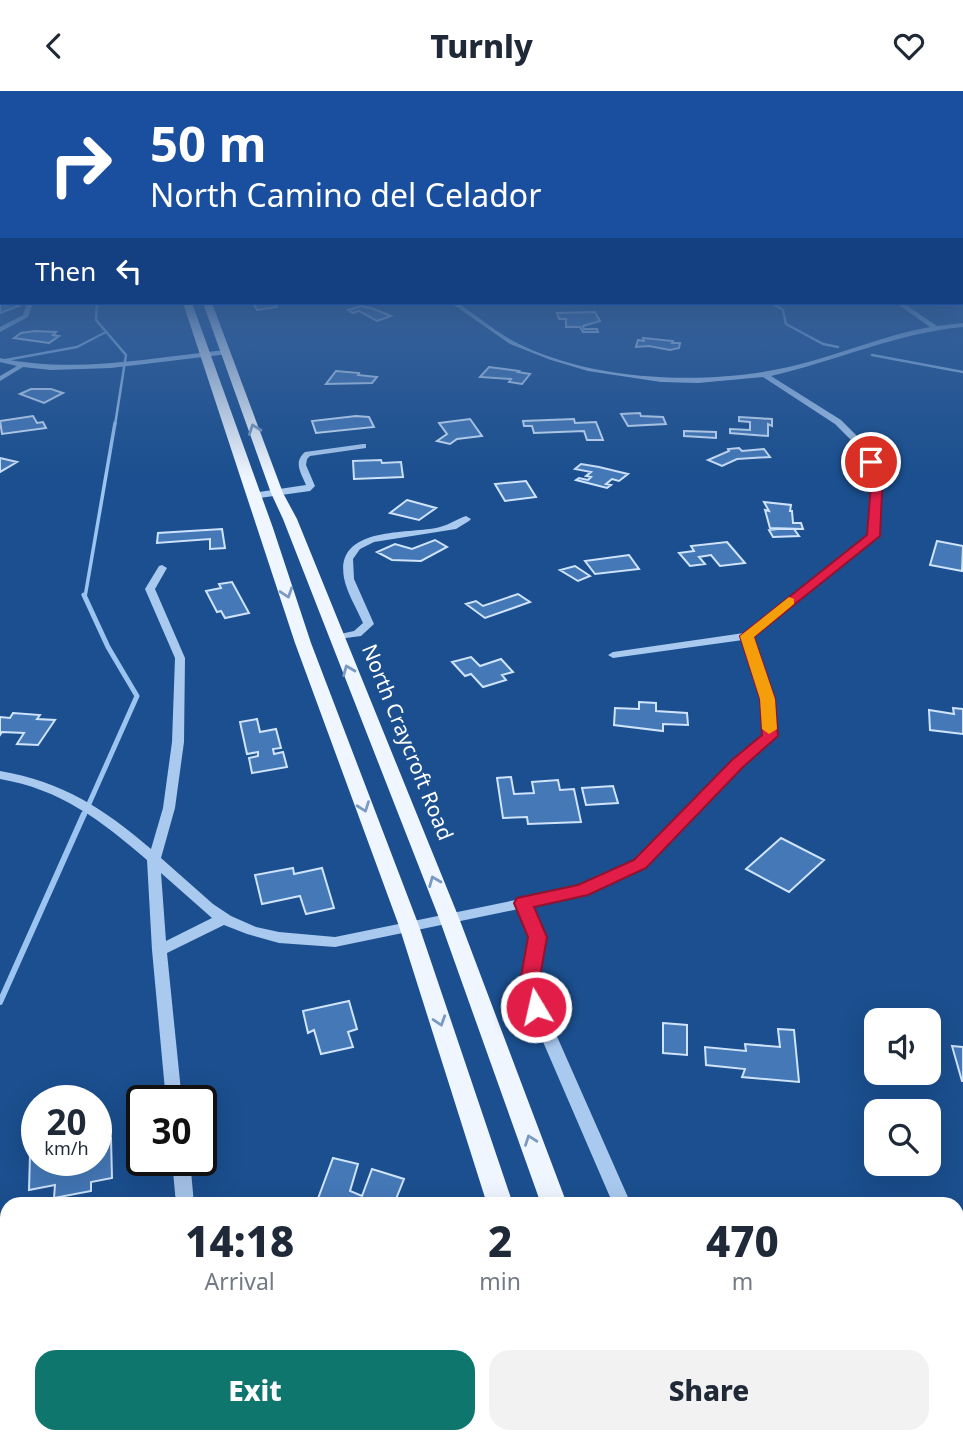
<!DOCTYPE html>
<style>
body{margin:0;font-family:"Noto Sans",sans-serif;background:#f2f2f3;color:#1f2937;height:100vh;display:flex;flex-direction:column;font-size:26px;white-space:nowrap}
*{box-sizing:border-box;margin:0}
p{font-size:23px;color:#747a83}
.icon{flex:none;width:38px;height:38px;fill:none;stroke:currentColor;stroke-width:2;stroke-linecap:round;stroke-linejoin:round}
.map{position:relative;flex:1;overflow:hidden}
.sheet{position:absolute;left:0px;top:1106px;width:964px;height:247px;display:flex;flex-direction:column;background:#fff;border-radius:21px 21px 0 0;box-shadow:0 7px 28px #0002}
.sheet>*{flex:none}
.hud{position:absolute;left:0px;top:0px;width:964px;height:214px;box-shadow:0 7px 28px #0002;background:#1a4fa0;color:#fff;overflow:hidden}
.tools{position:absolute;left:864px;top:917px;display:grid;gap:14px}
.tools a{display:grid;place-items:center;width:77px;height:77px;border-radius:14px;background:#fff;box-shadow:0 7px 28px #0002;font-size:35px}
.speed{position:absolute;left:21px;top:994px;display:flex;gap:14px;font-size:35px;font-weight:700;text-align:center}
.speed>*{display:grid;place-content:center;width:91px;height:91px;border-radius:50%;background:#fff;box-shadow:0 7px 28px #0002;line-height:1}
.speed small{font-size:18px;font-weight:400}
.speed .limit{border:4px solid #111;border-radius:10px;background:#fff;color:#111}
.pin{position:absolute;display:grid;place-items:center;width:60px;height:60px;color:#fff;margin:-30px;border:4px solid #fff;border-radius:50%;box-shadow:0 2px 7px #0007}
.me{position:absolute;width:77px;margin:-38px;rotate:351deg;stroke-linejoin:round;filter:drop-shadow(0 0 5px #0008)}
.turn{display:flex;align-items:center;gap:24px;height:147px;padding:0 35px;font-size:32px}
.turn .icon{width:91px;height:91px;stroke-width:2.5}
.turn b{display:block;font-size:49px;line-height:60px}
.then{display:flex;align-items:center;height:66px;padding:0 35px;background:#0003;gap:14px;font-size:26px}
.eta{display:flex;justify-content:space-evenly;align-items:center;height:119px;text-align:center}
.eta b{font-size:42px;font-weight:800;line-height:49px}
.cta{display:flex;gap:14px;margin-top:auto;padding:14px 35px}
.cta a{flex:1;height:80px;border-radius:21px;background:#0f766e;color:#fff;font-size:28px;font-weight:800;line-height:80px;text-align:center}
.cta a+a{background:#f2f2f3;color:#1f2937}
header{display:flex;justify-content:space-between;align-items:center;height:91px;padding:0 35px;background:#fff;font-size:32px;font-weight:800}
.map>svg:first-child{display:block}
.lines{fill:none;stroke-linecap:round;stroke-linejoin:round}
.stream-far3{stroke:#9cc4f0;stroke-width:2.5}
.stream-far2{stroke:#9cc4f0;stroke-width:3.5}
.stream-far1{stroke:#9cc4f0;stroke-width:5}
.stream{stroke:#9cc4f0;stroke-width:6}
.building{fill:#4478b7;stroke:#cfe3fa;stroke-width:2}
.minor{fill:#a9c9ee;fill-rule:evenodd}
.major{fill:#f0f6ff;fill-rule:evenodd}
.oneway{stroke:#7b9ac1}
.route{fill:#e11d48;stroke:#92132f;stroke-width:2}
.slow{fill:#f59e0b}
.labels{text-anchor:middle;dominant-baseline:central;stroke-width:7;stroke-linejoin:round;paint-order:stroke}
.street-label{font-size:21px;fill:#fff;stroke:#1b4f8f}
</style>
<header><svg class="icon" aria-label="back" viewBox="0 0 24 24"><path d="M15 5l-7 7 7 7"/></svg>Turnly<svg class="icon" aria-label="heart" viewBox="0 0 24 24"><path d="M12 20l-8-8c-3-5 5-10 8-4 3-6 11-1 8 4z"/></svg></header>
<div class="map">
<svg width="963" height="1352" viewBox="0 0 963 1352">
<rect width="100%" height="100%" fill="#1b4f8f"/>
<g class="lines">
<path class="stream-far3" d="M97,212L96,229L126,264L115,334
M771,212L783,219L786,233L823,253L838,256
M872,264L963,281
M0,270L77,256L106,241"/>
<path class="stream-far2" d="M85,506L115,332"/>
<path class="stream-far1" d="M84,724L137,605L108,556L84,504"/>
<path class="stream" d="M0,911L84,723"/>
</g>
<path class="building" d="M0,211L15,213L19,215L0,222Z
M275,212L277,216L257,219L254,213Z
M361,215L374,218L391,225L377,230L359,220L353,222L348,219Z
M595,221L600,230L583,235L584,238H597L598,241H583L580,236H566V228H559L557,222Z
M35,240L56,241L53,244L59,245L49,252L14,247L21,242Z
M643,247L673,250L672,252H680L679,257L670,259L649,255L636,256L638,249L644,250Z
M489,276L519,280L518,281L530,283L522,293L509,291L511,288L480,286Z
M336,280L359,282L358,284L377,286L372,292L326,293Z
M31,298H51L63,302L44,312L20,303Z
M640,322L641,325L663,326L666,333L628,335L621,323Z
M33,325L37,332L43,331L46,337L2,343L0,330Z
M356,325L369,326L374,336L316,342L312,330Z
M739,326L772,328V335L768,333V345L730,342V338L750,339V331L739,330Z
M470,328L482,345L457,348L450,353L437,350L447,343L439,332Z
M574,328L575,332L596,331L603,349H587L584,340L534,342L532,335H524L523,330Z
M684,340L716,341V347L684,345Z
M739,357L742,360L764,358L770,366L737,368L722,375L708,369L729,360L728,358Z
M0,367L17,371L0,381Z
M381,369L382,372L401,371L403,386L354,388L353,370Z
M581,373L599,376L628,383L619,390L612,388L606,393L611,394L607,397L576,389L579,387L588,389L591,386L586,385L591,381L575,378Z
M526,390L536,406L505,410L495,393Z
M407,409L436,417L419,429L390,422Z
M764,411L791,414L790,420H792L793,432H801L803,438L770,437L765,419L769,420Z
M222,438L225,457L210,458V448L157,452L158,442Z
M778,438H794L799,445L773,446L769,439Z
M435,449L447,456L421,470L392,469L377,461L395,453L412,458Z
M937,450L963,455L962,480L930,474Z
M727,451L745,472L720,475L711,464L699,466L705,473L690,475L679,462L694,460L691,455Z
M629,464L639,478L595,483L585,470Z
M575,475L590,485L578,490L560,479Z
M232,491L249,522L225,527L221,520L217,521L206,500L221,497L219,493Z
M518,503L530,511L485,527L466,513L476,510L483,515Z
M471,566L480,575L501,568L513,581L502,584L506,589L483,596L471,583L465,585L452,571Z
M639,611L656,612V620L687,622L688,634L663,633V640L614,634L615,617L639,618Z
M953,617L963,618V643L930,639L929,619L954,623Z
M13,622L40,624L37,628L55,629L38,654L17,653L24,642L2,641L0,644V626L10,627Z
M257,628L260,641L276,638L281,657L273,658L274,663L283,661L287,676L252,682L249,667L258,665V661L247,663L240,631Z
M511,686L514,703L534,702L532,691L558,689L560,699L574,698L581,731L528,733L527,726L503,727L497,687Z
M613,695L618,712L586,714L582,697Z
M781,747L824,769L789,801L746,778Z
M293,777L294,783L322,777L334,817L306,823L300,805L262,813L255,784Z
M349,910L357,938L348,941L353,956L321,963L314,939L308,942L303,920Z
M663,932L687,934V964L663,962Z
M778,938L794,939L799,991L742,986L745,978L706,974L705,956L746,960L745,953L780,956Z
M952,955L963,956V990H962Z
M111,1047L112,1087L91,1091V1100L54,1107L55,1094L29,1099L30,1063L37,1062V1069H96V1050Z
M333,1067L358,1073L350,1100L362,1105L372,1078L404,1088L394,1113H316Z
M957,1133H963V1182H957Z
M7,1228V1315L0,1317V1230Z"/>
<g class="lines">
<path class="minor" d="M0,198H2V202H0Z
M27,212H33L28,226L0,241V236L23,224Z
M451,212H458C477,225 495,240 515,251C594,292 712,295 797,274C842,263 884,244 930,236L896,212H903L937,235L963,232V236C897,242 836,270 771,285L841,329L861,349L882,380L878,445L753,546L773,608L776,645L774,648L742,676L645,776L587,803L531,815L545,846L537,886L544,916L631,1113H613L528,916L523,886L531,846L519,818L335,856L279,852L247,843L224,834L167,862L182,1010H166L152,859L147,769C102,730 60,698 0,688V680C63,691 103,717 151,758L163,717L172,651L175,567L145,498L159,475L162,474L167,477L155,498L185,567L184,651L175,717L161,767L213,813L231,825L256,836L279,841L335,846L579,796L635,770L734,670L764,644L761,608L743,549L613,567L608,564L613,561L744,542L868,444L874,380L855,353L835,333L763,286L698,292L661,291L588,280L551,269L510,253ZM161,782L212,827L166,850Z
M225,259H228V263L111,277L51,279L23,276L0,290V285L17,275L0,271V267C74,283 150,267 225,259Z
M363,353H366V357L310,365L307,368L306,374L315,395L310,400L253,408L249,405L253,402L306,394C301,382 293,371 305,361Z
M466,425L471,428L469,430L456,438L374,451L360,458L353,468L354,488L374,533L361,545L331,549L330,547L331,545L354,540L363,532C357,518 347,502 344,487C335,436 403,443 436,437C447,435 455,429 466,425Z
M172,1069H190L194,1113H176Z
M206,1346H226L227,1352H207Z
M711,1346H732L734,1352H713Z"/>
<path class="major" d="M183,212H192L273,437L311,552L419,835L513,1113H487L399,835L295,552Z
M203,212H212L283,402L297,428L459,827L567,1113H541L439,827L283,428L271,402Z
M561,1346H591L593,1352H563Z
M624,1346H654L656,1352H626Z"/>
</g>
<defs><path id="oneway-chevron" d="M-2-3.5L2.5 0L-2 3.5" fill="none" stroke-width="1.6" stroke-linecap="round" stroke-linejoin="round" transform="scale(1.75)"/></defs>
<g class="oneway">
<use href="#oneway-chevron" transform="translate(254 338) rotate(-110)"/>
<use href="#oneway-chevron" transform="translate(287 502) rotate(72)"/>
<use href="#oneway-chevron" transform="translate(348 579) rotate(-112)"/>
<use href="#oneway-chevron" transform="translate(364 716) rotate(70)"/>
<use href="#oneway-chevron" transform="translate(434 790) rotate(-112)"/>
<use href="#oneway-chevron" transform="translate(440 930) rotate(72)"/>
<use href="#oneway-chevron" transform="translate(530 1049) rotate(-110)"/>
</g>
<linearGradient id="sky" x2="0" y2="1"><stop stop-color="#0f2b4f"/><stop offset="0.51" stop-color="#39639b"/><stop offset="1" stop-color="#39639b" stop-opacity="0"/></linearGradient>
<rect width="963" height="387" fill="url(#sky)"/>
<path class="route" d="M871,367L875,368L883,380L880,445L754,546L775,608L778,645L743,676L646,777L588,804L534,816L547,846L540,886L546,916L543,921L536,923L529,921L521,886L528,846L514,812L517,807L578,794L634,769L732,669L762,644L760,608L740,545L867,444L872,380L866,371Z"/>
<path class="slow" d="M789,506L794,508V513L754,546L775,608L777,638L769,643L762,638L760,608L740,545Z"/>
<g class="labels">
<g class="street-label">
<text transform="translate(408 651) rotate(68)">North Craycroft Road</text>
</g>
</g>
</svg>
<div class="tools">
<a><svg class="icon" aria-label="sound" viewBox="0 0 24 24"><path d="M4 9h4l5-4v14l-5-4H4zM17 9q2 3 0 6"/></svg></a>
<a><svg class="icon" aria-label="search" viewBox="0 0 24 24"><circle cx="10" cy="10" r="6"/><path d="M15 15l6 6"/></svg></a>
</div>
<div class="speed"><div>20<small>km/h</small></div><div class="limit">30</div></div>
<div class="pin" style="left:871px;top:371px;background:#d93025"><svg class="icon" aria-label="arrive" viewBox="0 0 24 24"><path d="M6 21V4h12l-3 4 3 4H6"/></svg></div>
<svg class="me" style="left:536px;top:916px" viewBox="-20 -20 40 40"><circle r="17" fill="#e11d48" stroke="#fff" stroke-width="3"/><path d="M0-11L8 9 0 5-8 9z" fill="#fff"/></svg>
<div class="hud">
<div class="turn"><svg class="icon" aria-label="right" viewBox="0 0 24 24"><path d="M7 20v-9h11M14 6l5 5-5 5"/></svg><div><b>50 m</b>North Camino del Celador</div></div>
<div class="then">Then<svg class="icon" aria-label="left" viewBox="0 0 24 24"><path d="M17 20v-9H6M10 6l-5 5 5 5"/></svg></div>
</div>
<section class="sheet">
<div class="eta">
<div><b>14:18</b><p>Arrival</p></div>
<div><b>2</b><p>min</p></div>
<div><b>470</b><p>m</p></div>
</div>
<div class="cta"><a>Exit</a><a>Share</a></div>
</section>
</div>
